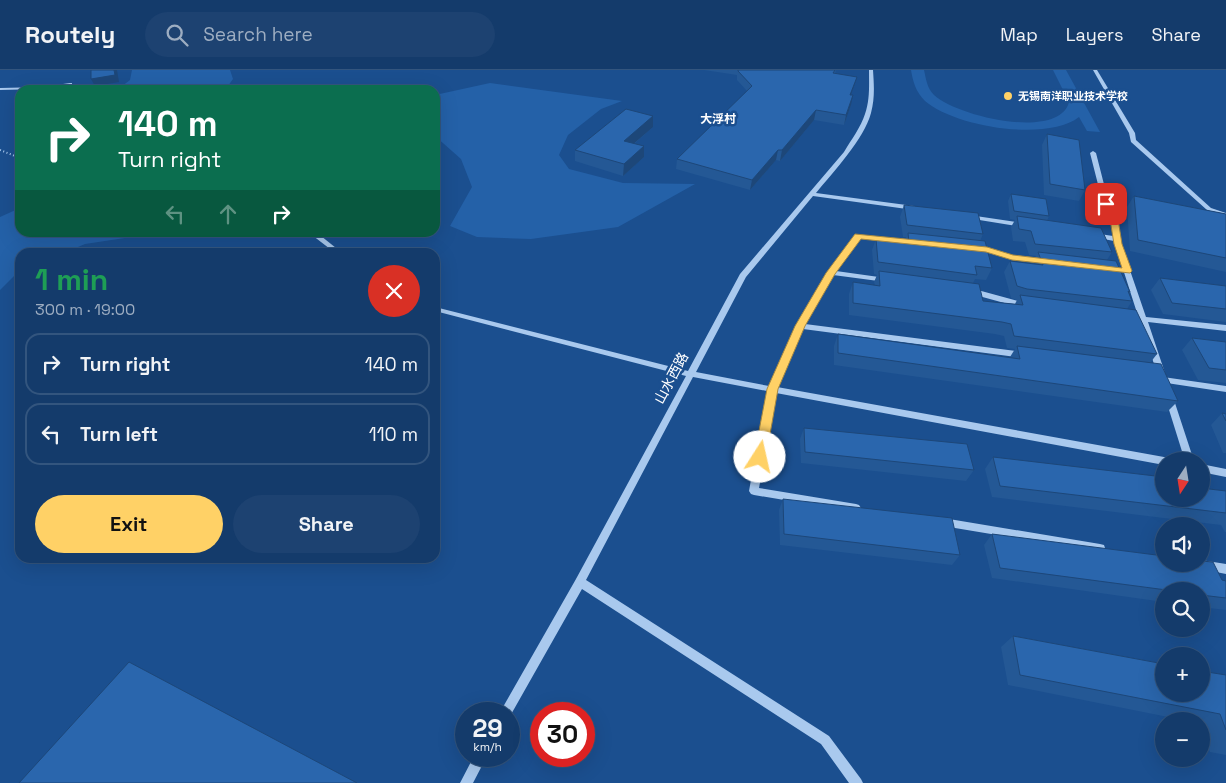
<!DOCTYPE html>
<meta charset="utf-8">
<style>
body{margin:0;font-family:"Space Grotesk","Noto Sans SC",sans-serif;background:#1d4271;color:#f1f3f6;height:100vh;display:flex;flex-direction:column;font-size:19px;white-space:nowrap}
*{box-sizing:border-box;margin:0}
p{font-size:16px;color:#9dadc1}
.icon{flex:none;width:28px;height:28px;fill:none;stroke:currentColor;stroke-width:2;stroke-linecap:round;stroke-linejoin:round}
.map{position:relative;flex:1;overflow:hidden}
.details{position:absolute;left:15px;top:178px;width:425px;height:315px;display:flex;flex-direction:column;background:#143b6b;border-radius:15px;box-shadow:0 5px 20px #0002,0 0 0 1px #33557e}
.details>*{flex:none}
.banner{position:absolute;left:15px;top:15px;width:425px;height:152px;border-radius:15px;box-shadow:0 5px 20px #0002,0 0 0 1px #33557e;background:#0b6e4f;color:#fff;overflow:hidden}
.needle{width:32px;rotate:192deg}
.buttons{position:absolute;left:1155px;top:382px;display:grid;gap:10px}
.buttons a{display:grid;place-items:center;width:55px;height:55px;border-radius:50%;background:#143b6b;box-shadow:0 5px 20px #0002,0 0 0 1px #33557e;font-size:25px}
.speed{position:absolute;left:455px;top:632px;display:flex;gap:10px;font-size:25px;font-weight:700;text-align:center}
.speed>*{display:grid;place-content:center;width:65px;height:65px;border-radius:50%;background:#143b6b;box-shadow:0 5px 20px #0002,0 0 0 1px #33557e;line-height:1}
.speed small{font-size:12px;font-weight:400}
.speed .limit{border:8px solid #d22;background:#fff;color:#111}
.pin{position:absolute;display:grid;place-items:center;width:42px;height:42px;color:#fff;margin:-21px;border-radius:10px;box-shadow:0 2px 8px #0006}
.me{position:absolute;width:55px;margin:-28px;rotate:10deg;stroke-linejoin:round;filter:drop-shadow(0 0 4px #0008)}
.turn{display:flex;align-items:center;gap:18px;height:105px;padding:0 20px;font-size:22px}
.turn .icon{width:65px;height:65px;stroke-width:2.5}
.turn b{display:block;font-size:35px;line-height:42px}
.lanes{display:flex;align-items:center;height:48px;padding:0 20px;background:#0003;justify-content:center;gap:25px;direction:ltr}
.lanes .off{opacity:.35}
.round{display:grid;place-items:center;flex:none;width:52px;height:52px;border-radius:26px;background:#1d4271}
.head{display:flex;align-items:center;justify-content:space-between;height:85px;padding:0 20px}
h1{font-size:30px;font-weight:800;line-height:38px;color:#1e9e55}
.cta{display:flex;gap:10px;margin-top:auto;padding:10px 20px}
.cta a{flex:1;height:58px;border-radius:30px;background:#ffd166;color:#111;font-size:20px;font-weight:800;line-height:58px;text-align:center}
.cta a+a{background:#1d4271;color:#f1f3f6}
ul{padding:0;list-style:none}
li{display:flex;align-items:center;gap:15px;height:62px;margin:0 10px 8px;padding:0 10px;border:2px solid #33557e;border-radius:15px}
li div{flex:1}
li b{display:block;font-size:19px}
li em{font-style:normal}
header{display:flex;align-items:center;gap:30px;box-sizing:border-box;height:70px;padding:0 25px;background:#143b6b;border-bottom:1px solid #33557e}
header strong{font-size:24px}
nav{display:flex;gap:28px;margin-inline-start:auto;font-size:18px}
.search{width:350px;height:45px;background:#1d4271;display:flex;align-items:center;gap:12px;box-sizing:border-box;padding:0 18px;border-radius:28px;color:#9dadc1;font-size:19px}
.map>svg:first-child{display:block}
.green{fill:#2461a8}
.lines{fill:none;stroke-linecap:round;stroke-linejoin:round}
.path{stroke:#a9c9ee;stroke-width:2;stroke-dasharray:1 2.5;stroke-linecap:butt}
.minor{fill:#a9c9ee;fill-rule:evenodd}
.wall{fill:#245895}
.shaded-wall{fill:#1d4779}
.building{fill:#2a66ad;stroke:#1d4779}
.route{fill:#ffd166;stroke:#a68842}
.poi-dot{fill:#ffd166;stroke:#1b4f8f;stroke-width:2}
.labels{text-anchor:middle;dominant-baseline:central;stroke-width:5;stroke-linejoin:round;paint-order:stroke}
.far-poi-label{font-size:11px;font-weight:bold;fill:#fff;stroke:#1b4f8f;text-anchor:start}
.far-neighbourhood-label{font-size:12px;font-weight:bold;fill:#fff;stroke:#1b4f8f}
.street-label{font-size:14px;fill:#fff;stroke:#1b4f8f}
</style>
<header>
<strong>Routely</strong>
<div class="search"><svg class="icon" aria-label="search" viewBox="0 0 24 24"><circle cx="10" cy="10" r="6"/><path d="M15 15l6 6"/></svg>Search here</div>
<nav><a>Map</a><a>Layers</a><a>Share</a></nav>
</header>
<div class="map">
<svg width="1226" height="713" viewBox="0 0 1226 713">
<rect width="100%" height="100%" fill="#1b4f8f"/>
<path class="green" d="M132,0H230L233,9L225,20H117L130,10Z
M911,0H924C926,9 927,18 934,25C956,46 1059,71 1069,32L1053,0H1066L1100,62L1087,61L1079,47C1047,72 955,57 925,31C916,22 913,12 911,0Z
M490,13L622,31L601,39L568,65L559,85L569,99L623,113L695,114L618,157L531,169L477,167L450,156L472,117L461,89L435,66V25Z
M20,138V162L158,163L85,174L66,182H20V203L14,206L0,220V147Z"/>
<g class="lines">
<path class="path" d="M0,80L20,88"/>
<path class="minor" d="M869,0H873C874,15 875,28 871,43C864,69 834,101 816,123L914,136L917,138L914,140L813,126L746,207L696,302L769,316L796,256L827,203L856,165L916,170L919,172L918,173L860,168L836,201L886,208L890,210L886,212L833,205L805,254L1024,282L1027,283L1028,285L1027,287L1024,288L803,259L777,317L1164,387L1167,388L1168,391H1164V395L776,323L759,418L856,434L859,435L861,438L859,441L856,442L754,425L751,424L749,421L767,321L693,307L586,510L829,666L861,709L863,713H849L821,674L582,519L509,648V644H499L576,509L686,306L435,241V237L688,301L740,204L844,82C851,70 861,57 865,44C870,30 869,15 869,0Z
M1093,0H1097L1135,63L1136,70L1211,138L1226,143V147L1207,140L1131,72L1129,63Z
M70,13H72V15L42,19L0,20V18L42,17Z
M1093,81L1096,83L1109,134L1116,143L1121,174L1146,247L1226,255V261L1148,252L1165,303L1164,305L1161,306L1157,303L1140,252L1130,250L1126,248L1130,246H1138L1114,171L1093,167L1090,165L1093,163L1113,166L1110,143L1103,134L1090,83Z
M969,145L1023,153L1026,155L1023,157L967,148L966,147Z
M308,162H316L341,182H334Z
M976,176L1012,185L1044,189L1047,191L1044,193L1012,189L974,179V177Z
M968,219H974L1029,234L1030,236L1026,238H1023L968,223Z
M1163,307L1226,316V322L1160,312L1159,310L1160,308Z
M1169,324L1173,327L1194,391H1185L1165,327Z
M1201,394L1226,399V407L1201,402Z
M943,448L1100,474L1104,475L1105,478L1104,481L1100,482L943,456L940,455L938,452L940,449Z
M1201,490L1226,494V504L1191,497L1190,494H1201Z
M474,686H487L473,713H460Z"/>
</g>
<path class="wall" d="M704,0H836L835,4L854,16L851,25V35L844,55L814,50L780,91L776,90L750,120L676,99L677,89L747,21L737,10V5Z
M653,57L634,74L644,76V87L623,106L575,91V80Z
M1047,64L1085,120L1079,131L1044,125L1042,75Z
M1011,124L1049,146L1047,151L1112,182L1107,190L1130,222L1129,224L1132,231L1127,239L1157,284L1150,293L1178,331L1167,342L834,295V276L838,264L1010,287L1015,279L1007,278L1004,266L995,264L849,245V224L853,212L875,215L874,212L877,205L874,204L872,180L876,169L904,172L906,167H903L900,147L904,135L983,164L980,171L992,198L986,210L975,209L973,213L983,231L1015,234L1017,230L1011,228L1004,202L1010,191L1032,193L1036,186L1029,185L1025,172L1013,171L1011,157L1015,150L1010,149L1008,131Z
M1134,126L1226,144V202L1130,181L1127,137Z
M329,162H345L335,167Z
M1160,208L1226,216V252L1163,244L1151,220Z
M1192,268L1226,272V313L1198,310L1182,280Z
M1222,343L1226,344V383H1223L1211,355Z
M804,358L974,400L966,411L801,393L800,369Z
M993,387L1164,429L1226,421V462H1225L1221,455L992,427L985,399Z
M783,429L960,485L952,495L780,475L779,440Z
M992,464L1226,511V540L1201,537V521H1164V532L992,508L984,475Z
M1013,566L1226,605V685L1210,682L1201,655V651H1188L1008,615L1001,577Z"/>
<path class="shaded-wall" d="M114,0H117L119,12L95,16L91,9Z
M857,7L848,34L850,25Z
M853,25L851,35L844,55L846,45Z
M816,40L814,50L780,91L782,80Z
M653,46V57L624,82V71Z
M644,76V87L623,106L624,94Z
M778,80L776,90L750,120L752,110Z
M333,162H345L335,167Z"/>
<path class="building" d="M91,0H114L115,5L91,9Z
M738,0H835L833,3L857,7L850,25H853L846,45L816,40L782,80H778L752,110L677,89L752,16L738,1Z
M626,39L653,46L624,71L644,76L624,94L575,80Z
M1047,64L1079,70L1085,120L1050,114Z
M1011,124L1046,129L1049,146L1014,141Z
M1134,126L1226,144V188L1138,170Z
M904,135L978,143L983,164L907,155Z
M1017,146L1101,158L1112,182L1035,174L1031,161L1019,159Z
M908,163L985,171L992,198L975,196L977,205L878,192L876,169L909,172Z
M1038,182L1116,191L1130,222L1128,221L1132,231L1027,219L1017,216L1010,191L1043,195Z
M879,201L979,214L983,231L1023,235L1020,225L1136,240L1157,284L1014,266L1011,254L1002,252L853,233V212L880,216Z
M1160,208L1226,216V239L1172,233Z
M838,264L1020,289L1017,276L1161,294L1178,331L838,283Z
M1192,268L1226,272V300L1209,298Z
M1222,343L1226,344V351Z
M804,358L967,374L974,400L805,382Z
M993,387L1164,407V429H1201V418L1226,421V443L1000,416Z
M783,429L952,448L960,485L784,464Z
M992,464L1164,486V494H1201V491L1213,492L1222,510L1226,511V528L1201,525V521H1174L1000,498Z
M1013,566L1164,594V624H1201V601L1226,605V660L1220,644L1020,605Z
M129,592L357,713H19Z"/>
<path class="route" d="M1103,132H1109L1117,143L1122,174L1132,201L1130,203L1012,190L986,182L861,169L835,204L805,256L778,319L766,387L764,391H756L754,387L767,319L795,256L826,203L855,164L987,177L1013,185L1122,198L1114,174L1109,143L1102,134Z"/>
<circle class="poi-dot" cx="1008" cy="26" r="5"/>
<g class="labels">
<g class="far-poi-label">
<text x="1018" y="26">无锡南洋职业技术学校</text>
</g>
<g class="far-neighbourhood-label">
<text x="718" y="49">大浮村</text>
</g>
<g class="street-label">
<text transform="translate(671 308) rotate(-62)">山水西路</text>
</g>
</g>
</svg>
<div class="buttons">
<a><svg class="needle" viewBox="-14 -14 28 28"><path d="M0-13l5 13h-10z" fill="#e53935"/><path d="M0 13l5-13h-10z" fill="#9dadc1"/></svg></a>
<a><svg class="icon" aria-label="sound" viewBox="0 0 24 24"><path d="M4 9h4l5-4v14l-5-4H4zM17 9q2 3 0 6"/></svg></a>
<a><svg class="icon" aria-label="search" viewBox="0 0 24 24"><circle cx="10" cy="10" r="6"/><path d="M15 15l6 6"/></svg></a>
<a>+</a>
<a>−</a>
</div>
<div class="speed"><div>29<small>km/h</small></div><div class="limit">30</div></div>
<div class="pin" style="left:1106px;top:134px;background:#d93025"><svg class="icon" aria-label="arrive" viewBox="0 0 24 24"><path d="M6 21V4h12l-3 4 3 4H6"/></svg></div>
<svg class="me" style="left:760px;top:387px" viewBox="-20 -20 40 40"><circle r="19" fill="#fff"/><path d="M0-13L10 11 0 6-10 11z" fill="#ffd166"/></svg>
<div class="banner">
<div class="turn"><svg class="icon" aria-label="right" viewBox="0 0 24 24"><path d="M7 20v-9h11M14 6l5 5-5 5"/></svg><div><b>140 m</b>Turn right</div></div>
<div class="lanes"><svg class="icon off" aria-label="left" viewBox="0 0 24 24"><path d="M17 20v-9H6M10 6l-5 5 5 5"/></svg><svg class="icon off" aria-label="ahead" viewBox="0 0 24 24"><path d="M12 20V5M6 11l6-6 6 6"/></svg><svg class="icon" aria-label="right" viewBox="0 0 24 24"><path d="M7 20v-9h11M14 6l5 5-5 5"/></svg></div>
</div>
<section class="details">
<div class="head"><div><h1>1 min</h1><p>300 m · 19:00</p></div><a class="round" style="background:#d93025;color:#fff"><svg class="icon" aria-label="close" viewBox="0 0 24 24"><path d="M6 6l12 12M18 6L6 18"/></svg></a></div>
<ul>
<li><svg class="icon" aria-label="right" viewBox="0 0 24 24"><path d="M7 20v-9h11M14 6l5 5-5 5"/></svg><div><b>Turn right</b></div><em>140 m</em></li>
<li><svg class="icon" aria-label="left" viewBox="0 0 24 24"><path d="M17 20v-9H6M10 6l-5 5 5 5"/></svg><div><b>Turn left</b></div><em>110 m</em></li>
</ul>
<div class="cta"><a>Exit</a><a>Share</a></div>
</section>
</div>
